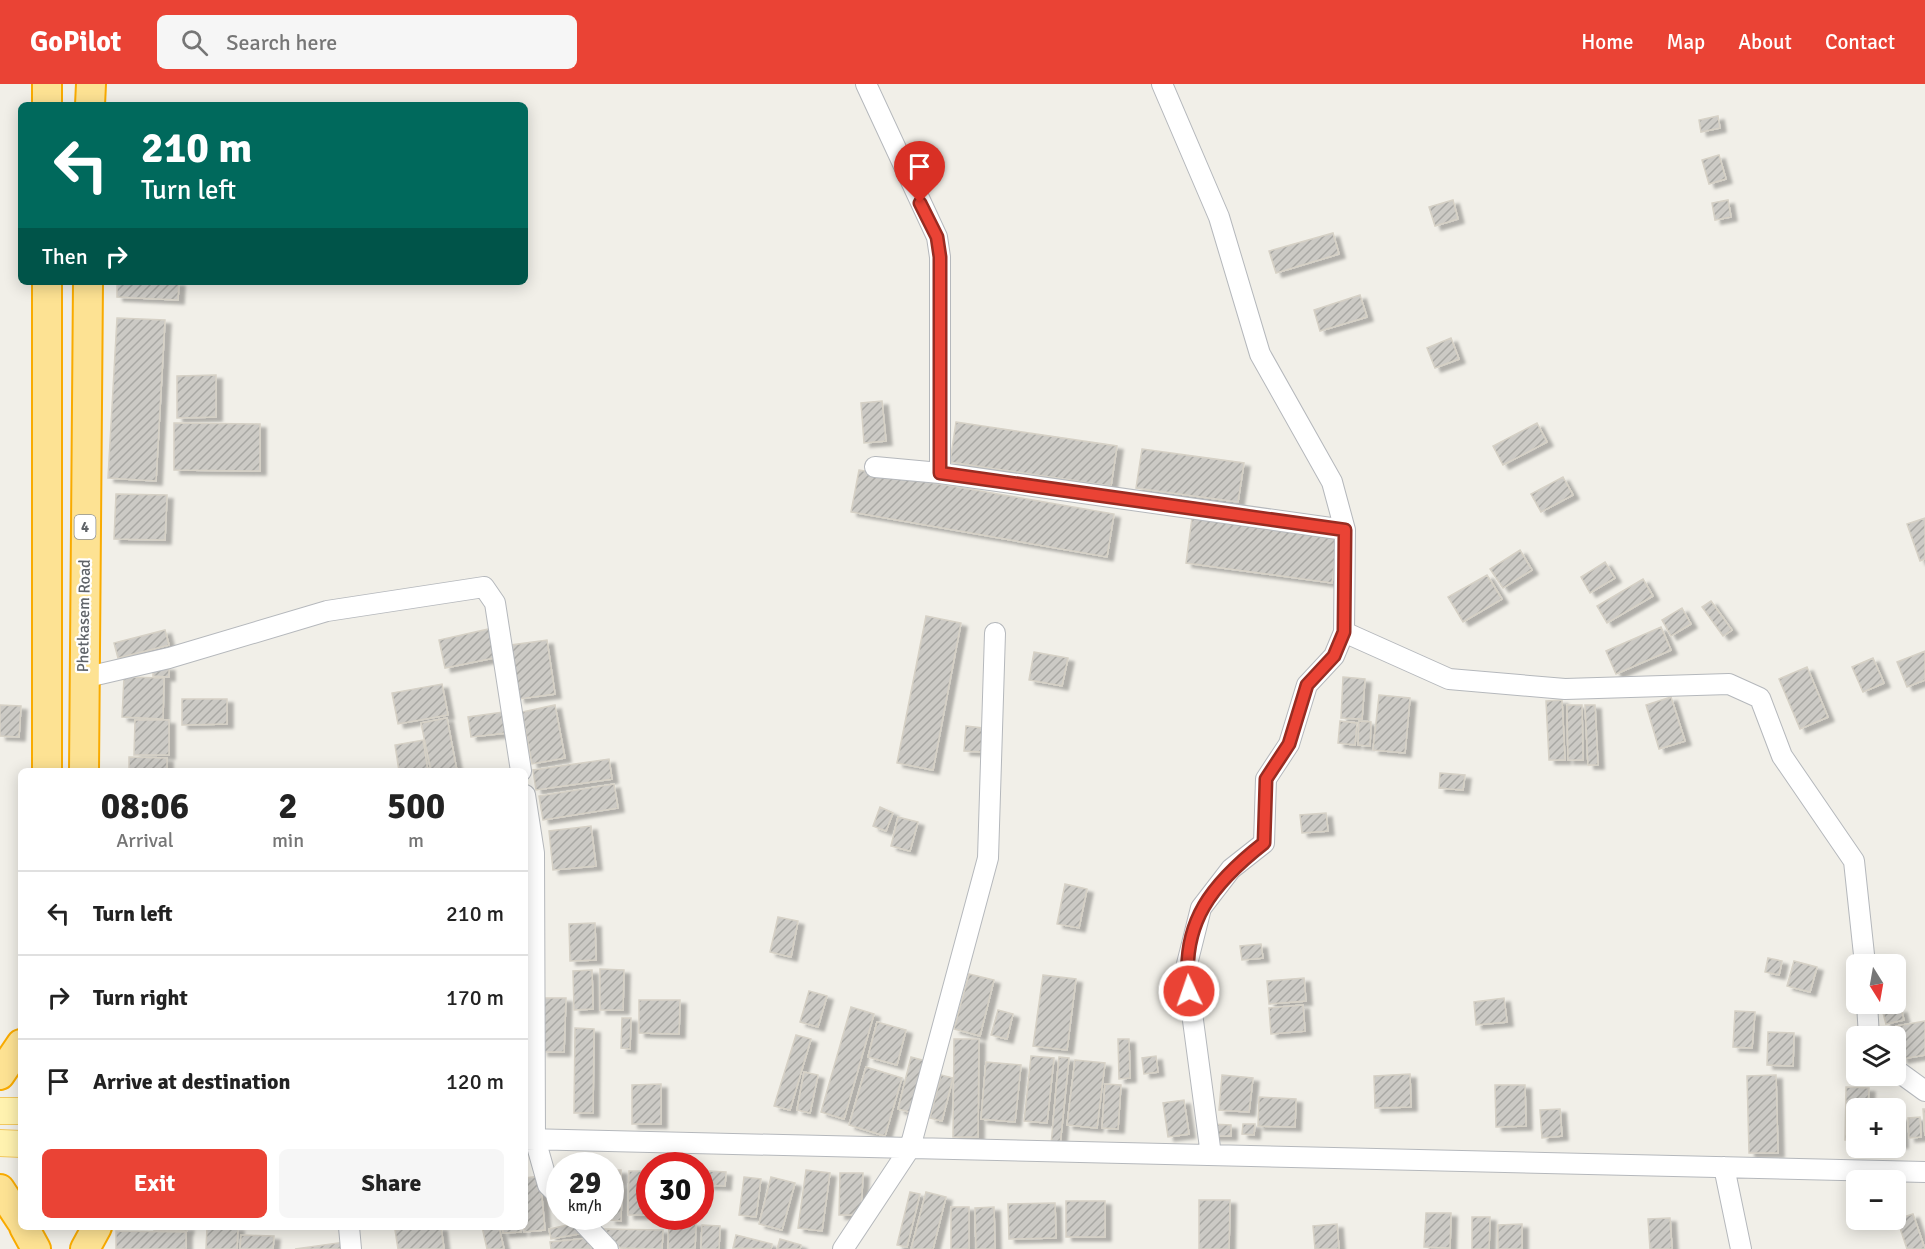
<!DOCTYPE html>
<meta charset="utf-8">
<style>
body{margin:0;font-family:Signika,sans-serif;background:#f6f6f6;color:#222;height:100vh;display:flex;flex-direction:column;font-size:22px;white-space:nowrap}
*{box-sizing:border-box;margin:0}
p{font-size:20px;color:#767676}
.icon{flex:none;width:33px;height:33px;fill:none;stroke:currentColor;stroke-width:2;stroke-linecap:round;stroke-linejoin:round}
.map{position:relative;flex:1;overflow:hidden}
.details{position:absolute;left:18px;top:684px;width:510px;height:462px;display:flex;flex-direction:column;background:#fff;border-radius:9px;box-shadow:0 3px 15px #0003}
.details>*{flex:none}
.hud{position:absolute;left:18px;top:18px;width:510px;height:183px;border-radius:9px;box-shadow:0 3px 15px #0003;background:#00695c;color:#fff;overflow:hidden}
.needle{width:39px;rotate:169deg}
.fabs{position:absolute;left:1846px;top:870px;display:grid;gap:12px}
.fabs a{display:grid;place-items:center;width:60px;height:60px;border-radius:9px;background:#fff;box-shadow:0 3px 15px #0003;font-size:30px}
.speed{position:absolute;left:546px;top:1068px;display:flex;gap:12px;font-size:30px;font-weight:700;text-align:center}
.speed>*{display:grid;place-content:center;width:78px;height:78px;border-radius:50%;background:#fff;box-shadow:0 3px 15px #0003;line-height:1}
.speed small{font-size:15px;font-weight:400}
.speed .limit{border:9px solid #d22;background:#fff;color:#111}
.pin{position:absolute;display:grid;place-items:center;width:51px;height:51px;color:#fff;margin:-62px -26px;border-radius:50% 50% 50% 0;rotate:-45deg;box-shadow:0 0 6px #0007}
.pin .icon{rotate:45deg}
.me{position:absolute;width:66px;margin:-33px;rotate:357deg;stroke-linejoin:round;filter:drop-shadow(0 0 4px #0008)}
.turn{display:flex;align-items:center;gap:21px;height:126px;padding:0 24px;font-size:27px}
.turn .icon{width:78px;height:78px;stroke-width:2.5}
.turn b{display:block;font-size:42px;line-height:51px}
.then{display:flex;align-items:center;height:57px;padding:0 24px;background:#0003;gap:12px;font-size:22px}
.eta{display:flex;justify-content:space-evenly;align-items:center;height:102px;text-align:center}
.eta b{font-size:36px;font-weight:800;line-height:42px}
.primary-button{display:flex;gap:12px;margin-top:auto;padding:12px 24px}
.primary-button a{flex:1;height:69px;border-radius:9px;background:#ea4335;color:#fff;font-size:24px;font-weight:800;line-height:69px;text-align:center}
.primary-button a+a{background:#f6f6f6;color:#222}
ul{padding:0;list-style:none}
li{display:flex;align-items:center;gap:18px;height:84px;padding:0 24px;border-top:2px solid #e0e0e0}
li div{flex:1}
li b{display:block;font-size:22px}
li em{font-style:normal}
header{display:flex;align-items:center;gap:36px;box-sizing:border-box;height:84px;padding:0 30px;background:#ea4335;color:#fff}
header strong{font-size:28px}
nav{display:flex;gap:33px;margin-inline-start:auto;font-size:21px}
.search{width:420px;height:54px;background:#f6f6f6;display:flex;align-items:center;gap:15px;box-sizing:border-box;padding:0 21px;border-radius:9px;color:#767676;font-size:22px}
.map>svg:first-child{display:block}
.building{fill:url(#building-hatch);stroke:#d6d1c6;stroke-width:1.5;filter:url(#shadow)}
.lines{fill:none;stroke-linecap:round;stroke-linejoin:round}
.minor-casing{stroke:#b5b8bc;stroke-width:22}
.major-casing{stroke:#f2c960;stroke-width:28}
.highway-casing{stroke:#f9ab00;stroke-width:32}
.minor{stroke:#fff;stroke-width:20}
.major{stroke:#fff2af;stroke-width:26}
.highway{stroke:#fde293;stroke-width:28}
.route-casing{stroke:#982c22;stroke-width:15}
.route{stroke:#ea4335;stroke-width:10}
.labels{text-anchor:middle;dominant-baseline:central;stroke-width:4.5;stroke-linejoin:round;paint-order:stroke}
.shield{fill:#fff;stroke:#8f9295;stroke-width:1.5}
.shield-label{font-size:15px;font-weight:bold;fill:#5f6368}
.street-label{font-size:16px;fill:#5f6368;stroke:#fff}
</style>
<header>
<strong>GoPilot</strong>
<div class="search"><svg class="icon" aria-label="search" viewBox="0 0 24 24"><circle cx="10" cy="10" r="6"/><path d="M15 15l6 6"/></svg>Search here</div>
<nav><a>Home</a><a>Map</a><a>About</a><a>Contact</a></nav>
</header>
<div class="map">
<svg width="1925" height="1165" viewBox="0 0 1925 1165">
<defs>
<pattern id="building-hatch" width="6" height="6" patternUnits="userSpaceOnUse" patternTransform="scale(1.5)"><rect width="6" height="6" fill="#cccac5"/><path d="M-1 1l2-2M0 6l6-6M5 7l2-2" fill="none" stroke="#a9a8a4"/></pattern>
<filter id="shadow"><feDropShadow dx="6" dy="4" stdDeviation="1.5" flood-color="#0004"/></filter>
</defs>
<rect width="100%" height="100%" fill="#f1efe8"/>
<path class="building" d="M1718,32L1720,44L1701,48L1699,36Z
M1719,71L1726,95L1709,100L1702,76Z
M1453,116L1458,135L1435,142L1429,123Z
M1728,116L1731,133L1715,136L1712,119Z
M1333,149L1339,170L1276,189L1269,167Z
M117,198H179L178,216L117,213Z
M1360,211L1367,233L1320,247L1314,226Z
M117,234L165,236L156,397L108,394Z
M1451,254L1459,275L1435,284L1427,264Z
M216,291V333L177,334V292Z
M882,317L886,357L864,359L861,319Z
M956,338L1117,362L1111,402L950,378Z
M174,339L260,340V387L174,386Z
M1537,339L1547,358L1503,381L1493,362Z
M1142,365L1244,379L1238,418L1136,404Z
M859,386L1114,430L1107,473L851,428Z
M1563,393L1573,411L1541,428L1531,410Z
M116,410L167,411L165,456L114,455Z
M1192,434L1338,455L1332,499L1186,479Z
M1925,434V475L1920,477L1907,440Z
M1520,466L1532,486L1503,504L1490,485Z
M1605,478L1615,494L1590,509L1581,493Z
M1487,491L1502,515L1463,538L1448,513Z
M1643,495L1653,512L1607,539L1597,522Z
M1711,517L1732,546L1723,552L1702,523Z
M1682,524L1691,540L1671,552L1662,536Z
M926,532L961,539L933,686L897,679Z
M1661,543L1671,566L1616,590L1606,567Z
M493,544L499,573L445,584L439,556Z
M165,546L169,561L118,574L114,559Z
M547,556L555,610L519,615L511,561Z
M1925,567V596L1907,603L1897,578Z
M1034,568L1068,574L1062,602L1029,596Z
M1873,574L1884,599L1863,608L1852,583Z
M153,582L169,583V593L153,592Z
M1807,583L1828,633L1800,645L1779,595Z
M124,593L164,594L163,635L122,633Z
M1343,593L1365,595L1362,635L1341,634Z
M442,600L448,631L398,640L392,609Z
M1379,611L1410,614L1405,669L1373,666Z
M1671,613L1685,657L1659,665L1646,621Z
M182,615H227V640L182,641Z
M1562,616L1565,676H1549L1546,617Z
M0,621L21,622L19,653L0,652Z
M555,621L565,674L532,680L522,628Z
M1567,621H1582L1583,676H1568Z
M1585,621H1595L1598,681H1588Z
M503,628L506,649L471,653L468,633Z
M447,634L457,687H431L421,639Z
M135,636H169V671H134Z
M1340,637L1357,639L1355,661L1338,659Z
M1359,637L1371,638L1370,662L1358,661Z
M966,642L983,644L981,668L964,667Z
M423,656L428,687H399L395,661Z
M129,673L167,674V687H129Z
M609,675L612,695L536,706L533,686Z
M1440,689L1465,691L1463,706L1439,704Z
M614,700L618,724L543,736L539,712Z
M880,723L893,729L886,747L873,742Z
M1326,729L1328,747L1302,749L1300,731Z
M898,733L918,738L910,767L891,762Z
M591,742L596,782L553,786L549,747Z
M1065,800L1087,805L1079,844L1057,840Z
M778,833L798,837L791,873L770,868Z
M595,839L596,876L570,877L569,840Z
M1261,860L1263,874L1242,876L1240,862Z
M1768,874L1782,877L1779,891L1765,888Z
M1794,877L1817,883L1810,908L1787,902Z
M600,885L624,886L623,926H600Z
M592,886L593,925L574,926L573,887Z
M969,890L994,896L980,952L954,945Z
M1043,891L1076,895L1067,966L1033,962Z
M1304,894L1306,917L1269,920L1267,897Z
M809,907L827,912L818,943L800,938Z
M543,914H566L564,968H542Z
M1504,914L1507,938L1476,941L1474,918Z
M639,916H680L679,950L639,949Z
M1303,921L1305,947L1271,950L1269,924Z
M851,923L874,930L844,1035L821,1028Z
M1901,925L1904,936L1886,940L1883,929Z
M998,926L1013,930L1007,955L991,951Z
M1735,927L1755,928L1752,964L1733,963Z
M622,934H631L630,965L621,964Z
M1925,937V971L1902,975L1896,942Z
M877,938L906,946L897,981L868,973Z
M575,944L594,945L593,1029H574Z
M1768,948L1794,949L1793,982L1767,981Z
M796,951L811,955L790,1026L774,1022Z
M954,955H979L978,1053H953Z
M1118,955H1129L1130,994L1119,995Z
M1031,972L1054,974L1047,1039L1024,1037Z
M1156,972L1158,988L1144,990L1142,974Z
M911,973L930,978L917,1030L898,1025Z
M1059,973L1069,974L1060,1062L1051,1061Z
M1075,976L1105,979L1097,1044L1067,1041Z
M986,978L1021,981L1015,1038L981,1035Z
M866,983L902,994L885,1052L849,1041Z
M804,988L818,991L810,1029L797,1026Z
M1410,990L1411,1023L1375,1024L1374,992Z
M941,991L953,994L942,1037L930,1034Z
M1222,991L1253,994L1249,1028L1219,1026Z
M1776,991L1778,1069H1749L1747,992Z
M661,1000V1040H632V1001Z
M1105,1000L1121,1001L1118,1045L1102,1044Z
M1495,1001H1525L1526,1042L1496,1043Z
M1846,1003L1869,1004L1868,1024H1857V1056H1845Z
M1259,1013L1296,1015L1295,1043L1258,1042Z
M1184,1016L1189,1050L1168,1053L1163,1019Z
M1560,1025L1562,1052L1542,1054L1540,1026Z
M1923,1025H1925V1052Z
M1896,1033H1901L1902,1060H1896Z
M1920,1033L1921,1053L1909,1054L1908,1034Z
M1211,1040L1231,1041V1052H1211Z
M1243,1040H1255L1254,1051L1242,1050Z
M610,1086H621V1098H610Z
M806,1086L830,1089L822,1147L798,1144Z
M629,1087H650V1131H628Z
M709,1087L726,1088L725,1102L708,1101Z
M840,1089H863L861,1131H839Z
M540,1092L545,1146L524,1148L525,1094Z
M744,1093L761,1095L756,1133L739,1131Z
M771,1093L795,1099L782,1146L759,1140Z
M611,1100H622L621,1137L610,1136Z
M910,1108L920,1110L907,1163L897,1161Z
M926,1108L946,1113L933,1165H911Z
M1199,1116H1230L1229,1165H1199Z
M1066,1117H1105V1153H1066Z
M1055,1119L1056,1154L1009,1155L1008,1120Z
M951,1123H969V1165H951Z
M994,1123L995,1165H976L975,1124Z
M1426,1129H1451L1450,1164L1424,1163Z
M1913,1130L1925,1165H1907L1897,1135Z
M1472,1133H1490L1489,1165H1472Z
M1670,1134L1672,1165H1650L1648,1135Z
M669,1138L696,1139L695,1165H668Z
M577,1139L579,1150L551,1155L549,1145Z
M1337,1140L1339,1165H1315L1313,1142Z
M1522,1140V1165H1498V1141Z
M702,1141L720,1142L719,1165H701Z
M154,1143H188L187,1147L154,1146Z
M207,1143H238L237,1165H206Z
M421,1143H441L444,1165H398L395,1146Z
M482,1143H499L504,1165H487Z
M503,1143H521V1148L503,1149Z
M604,1145L663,1146L662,1165L620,1164Z
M116,1147L186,1148V1165H116Z
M241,1151L274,1152L273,1165H240Z
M736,1151L772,1160L771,1165L733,1164Z
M590,1154L591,1165H551L550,1158Z
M780,1155L801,1161L800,1165H777Z
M345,1158L346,1165H295Z"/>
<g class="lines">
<defs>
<path id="minor" d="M866,0L937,153L940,173V389
M1162,0L1219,133L1260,270L1332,398L1345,446L1344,548L1334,572L1307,601L1289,660L1266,695L1264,759L1231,785L1201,824L1186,884L1211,1071
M875,383L940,389L1345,446
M1344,548L1449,595L1565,605L1729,600L1760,614L1782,672L1854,777L1865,880
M83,594L169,574L327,527L484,503L495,519L521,687
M525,711L534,769L535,1055L548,1101L560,1113
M1867,920L1869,952
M1896,986L1925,1007
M525,1055L1925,1088
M1724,1083L1741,1165
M577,1132L608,1165
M349,1143L351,1165
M843,1165L910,1064L988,774L995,549"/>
<path id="major" d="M0,1027H21
M0,1059L21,1060"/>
<path id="highway" d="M47,21V0
M90,21L91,0
M47,198V687
M84,687L88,198
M0,991L21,960
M0,1105L21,1137
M24,1143L36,1165
M85,1165L97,1143"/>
</defs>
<use href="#minor" class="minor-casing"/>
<use href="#major" class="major-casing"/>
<use href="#highway" class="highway-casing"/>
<use href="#minor" class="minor"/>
<use href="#major" class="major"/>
<use href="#highway" class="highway"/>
</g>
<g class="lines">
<defs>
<path id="route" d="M920,119L937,153L940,173V389L1345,446L1344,548L1334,572L1307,601L1289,660L1266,695L1264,759C1213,799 1180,838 1189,907"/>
</defs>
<use href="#route" class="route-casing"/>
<use href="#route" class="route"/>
</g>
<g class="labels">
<rect class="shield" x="74.5" y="431" width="21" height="24" rx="4.5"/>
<g class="shield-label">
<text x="85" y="443">4</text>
</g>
<g class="street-label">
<text transform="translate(84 532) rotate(-89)">Phetkasem Road</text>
</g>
</g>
</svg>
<div class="fabs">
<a><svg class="needle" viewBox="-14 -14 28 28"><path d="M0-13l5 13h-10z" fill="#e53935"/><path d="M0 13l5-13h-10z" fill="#767676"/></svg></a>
<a><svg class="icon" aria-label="layers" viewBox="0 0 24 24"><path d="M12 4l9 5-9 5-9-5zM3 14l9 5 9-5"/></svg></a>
<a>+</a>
<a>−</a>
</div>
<div class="speed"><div>29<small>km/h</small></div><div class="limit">30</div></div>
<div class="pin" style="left:920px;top:119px;background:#d93025"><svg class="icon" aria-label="arrive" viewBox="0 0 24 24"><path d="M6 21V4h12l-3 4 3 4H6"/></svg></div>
<svg class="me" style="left:1189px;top:907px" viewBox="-20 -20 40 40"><circle r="17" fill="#ea4335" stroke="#fff" stroke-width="3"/><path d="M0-11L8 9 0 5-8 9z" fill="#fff"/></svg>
<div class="hud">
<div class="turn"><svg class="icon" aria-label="left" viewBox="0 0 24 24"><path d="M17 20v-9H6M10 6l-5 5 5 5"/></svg><div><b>210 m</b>Turn left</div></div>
<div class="then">Then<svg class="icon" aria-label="right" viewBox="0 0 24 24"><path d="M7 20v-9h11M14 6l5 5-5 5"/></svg></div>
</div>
<section class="details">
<div class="eta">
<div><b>08:06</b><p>Arrival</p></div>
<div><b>2</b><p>min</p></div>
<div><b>500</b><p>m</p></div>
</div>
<ul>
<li><svg class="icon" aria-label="left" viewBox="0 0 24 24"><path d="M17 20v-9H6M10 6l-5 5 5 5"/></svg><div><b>Turn left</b></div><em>210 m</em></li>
<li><svg class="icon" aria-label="right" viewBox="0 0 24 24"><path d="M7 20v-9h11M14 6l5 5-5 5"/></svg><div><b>Turn right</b></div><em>170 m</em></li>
<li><svg class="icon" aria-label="arrive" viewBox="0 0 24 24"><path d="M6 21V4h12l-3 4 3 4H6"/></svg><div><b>Arrive at destination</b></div><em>120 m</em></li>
</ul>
<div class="primary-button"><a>Exit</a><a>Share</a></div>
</section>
</div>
